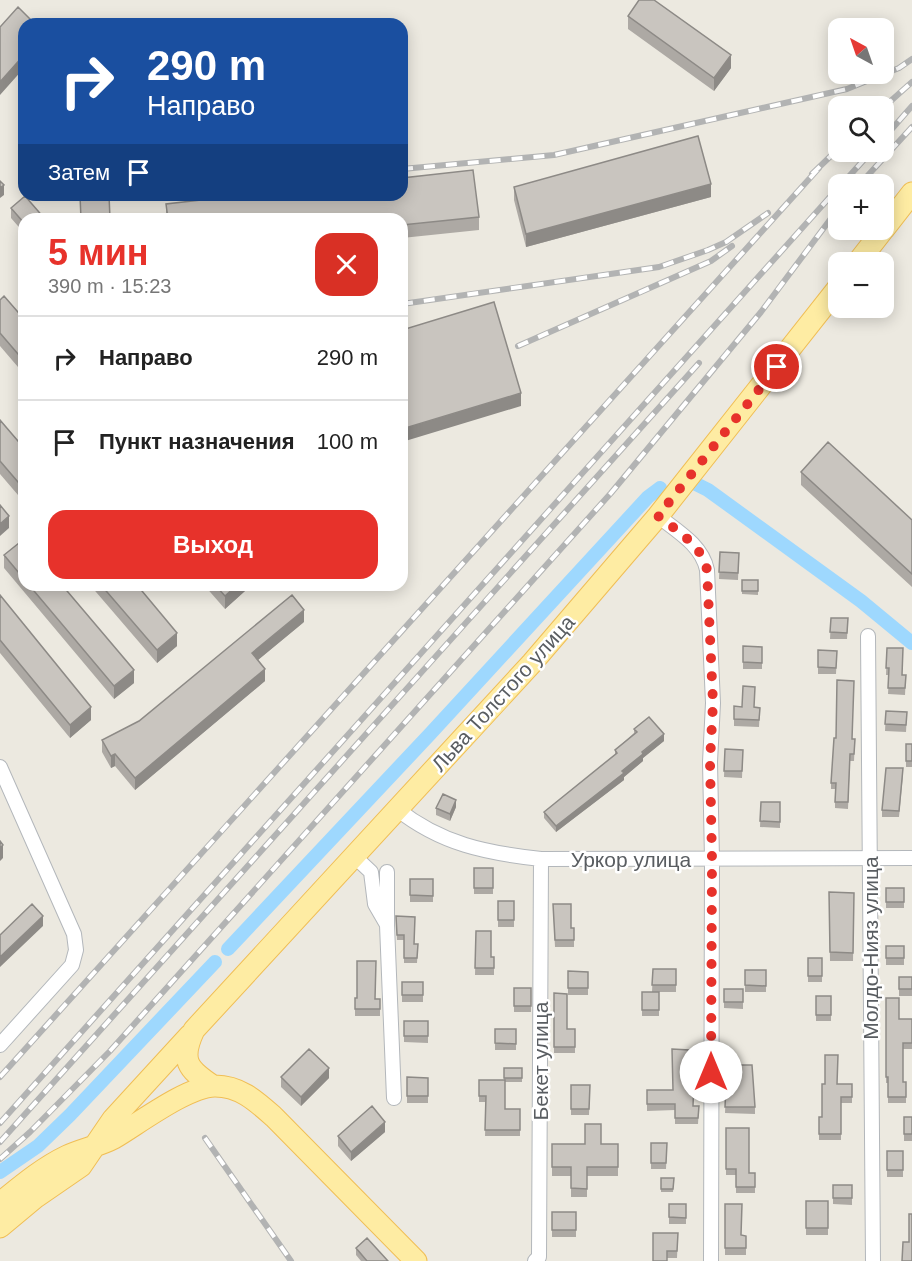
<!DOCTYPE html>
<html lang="ru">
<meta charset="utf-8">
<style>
body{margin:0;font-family:Arial,sans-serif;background:#f2f2f2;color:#222;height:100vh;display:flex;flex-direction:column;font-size:22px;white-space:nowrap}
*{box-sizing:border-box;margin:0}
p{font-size:20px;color:#767676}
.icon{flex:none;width:33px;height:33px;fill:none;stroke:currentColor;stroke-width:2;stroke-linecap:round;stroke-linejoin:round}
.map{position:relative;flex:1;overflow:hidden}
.details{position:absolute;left:18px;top:213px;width:390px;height:378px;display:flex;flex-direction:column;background:#fff;border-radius:18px;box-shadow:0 3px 15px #0003}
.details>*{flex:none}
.top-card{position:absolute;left:18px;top:18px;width:390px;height:183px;border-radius:18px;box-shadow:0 3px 15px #0003;background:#1a4fa0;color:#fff;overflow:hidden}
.needle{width:39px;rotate:320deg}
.fabs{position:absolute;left:828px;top:18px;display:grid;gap:12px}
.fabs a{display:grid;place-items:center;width:66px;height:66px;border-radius:12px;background:#fff;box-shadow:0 3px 15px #0003;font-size:30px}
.pin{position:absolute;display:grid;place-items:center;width:51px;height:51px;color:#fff;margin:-26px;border:3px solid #fff;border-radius:50%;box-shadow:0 2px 6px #0007}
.me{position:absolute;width:66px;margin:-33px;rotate:0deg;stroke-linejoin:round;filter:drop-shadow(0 0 4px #0008)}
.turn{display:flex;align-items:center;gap:21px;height:126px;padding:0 30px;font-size:27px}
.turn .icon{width:78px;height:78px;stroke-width:2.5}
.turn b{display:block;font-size:42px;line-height:51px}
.then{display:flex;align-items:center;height:57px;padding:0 30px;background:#0003;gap:12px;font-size:22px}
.round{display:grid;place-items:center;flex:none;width:63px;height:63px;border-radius:18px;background:#f2f2f2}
.headline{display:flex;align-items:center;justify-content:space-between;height:102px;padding:0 30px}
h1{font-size:36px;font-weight:700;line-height:45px;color:#e7322b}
.cta{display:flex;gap:12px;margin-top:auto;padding:12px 30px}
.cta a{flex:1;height:69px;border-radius:18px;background:#e7322b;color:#fff;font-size:24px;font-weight:700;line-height:69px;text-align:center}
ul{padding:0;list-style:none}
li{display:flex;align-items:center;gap:18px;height:84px;padding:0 30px;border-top:2px solid #e0e0e0}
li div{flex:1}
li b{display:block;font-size:22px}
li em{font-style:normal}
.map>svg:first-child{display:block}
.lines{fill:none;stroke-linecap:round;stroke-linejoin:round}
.canal{stroke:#9ed8fe;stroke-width:14}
.street-casing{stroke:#b3b7bb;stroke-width:16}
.primary-casing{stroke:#f0be55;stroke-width:23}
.street{stroke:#fff;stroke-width:14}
.primary{stroke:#feeca3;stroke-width:21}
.rail-casing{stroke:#b2b3b3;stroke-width:6}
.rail{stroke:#fff;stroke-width:4;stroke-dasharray:11;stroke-linecap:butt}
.wall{fill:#ada9a4}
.shaded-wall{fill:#8d8a86}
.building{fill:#c9c5bf;stroke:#8d8a86;stroke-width:1.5}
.route{stroke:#e7322b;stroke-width:10;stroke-dasharray:0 18}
.labels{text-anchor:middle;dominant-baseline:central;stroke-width:5;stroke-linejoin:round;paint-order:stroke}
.street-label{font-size:21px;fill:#595d61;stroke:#fff}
</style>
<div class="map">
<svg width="912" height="1261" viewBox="0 0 912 1261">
<rect width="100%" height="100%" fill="#ece9e0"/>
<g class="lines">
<path class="canal" d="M696,484L708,490L861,601L912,643
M228,949L430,734L648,497L660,488
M0,1172L38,1146L70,1115L215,962"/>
<defs>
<path id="street" d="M658,516C677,531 702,545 707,570L713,703L710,762L712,859L711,1261
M868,636L873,1261
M0,767L74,934L76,950L72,965L0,1045
M397,809C441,844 486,853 541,859L912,858
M354,856L371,872L375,904L386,923
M387,872V925L394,1098
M535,1261L539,1257L541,859"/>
<path id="primary" d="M884,229L912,193
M858,262L883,230
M213,1086C187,1069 180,1060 194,1030L532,663L658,516L838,288
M0,1203C21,1186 42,1168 67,1156C82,1149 99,1146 114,1138C138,1124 188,1086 215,1086C240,1086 256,1101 274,1117L416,1261
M0,1227L36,1197L81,1166L113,1119L190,1035"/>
</defs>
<use href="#street" class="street-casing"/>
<use href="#primary" class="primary-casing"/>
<use href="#street" class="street"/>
<use href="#primary" class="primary"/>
<defs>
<path id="rail" d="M884,107L912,82
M884,138L912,106
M402,169L554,155L847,89L899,68L912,59
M812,174L838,149
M842,184L871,152
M860,184L912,127
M402,304L659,267L708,250L726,242L768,213
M518,346L711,261L732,246
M0,1077L819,168
M0,1123L838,188
M205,1138L291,1261
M0,1142L699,363
M0,1159L30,1132L110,1051L611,493L761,312L838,209"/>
</defs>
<use href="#rail" class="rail-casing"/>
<use href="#rail" class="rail"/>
</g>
<path class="wall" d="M628,16L731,68L714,91L628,29Z
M514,187L711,197L526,247L514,200Z
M166,204L479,217V230L402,238V219H166Z
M11,208L24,219V233L11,218Z
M0,300L24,319V374L0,346Z
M0,420L24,448V502L0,474Z
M801,472L912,520V587L801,485Z
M24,539V585H62L134,683L114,699L4,568V555Z
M720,552L739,553L738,580L719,579Z
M742,580H758V595L742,594Z
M90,585H137L177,646L157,663Z
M204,585H245V591L225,609Z
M0,595L91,720L70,738L0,653Z
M831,618H848L847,639H830Z
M304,622L258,660L265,681L135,790L115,766L111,768L102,752V740L139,721Z
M743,646L762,647V669H743Z
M887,648L903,675H906L905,695L888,694L889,675H886Z
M818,650L837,651L836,674H818Z
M734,706L760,708L759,727L734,726Z
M886,711L907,712L906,732L885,731Z
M634,729L664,741L643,758V761L624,777V780L556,832L544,818V812L615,755V750L634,733Z
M852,739H855L854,761H850L848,809L835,808V789H831V783Z
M906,744H912V767H906Z
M725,749L743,750L742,778L724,777Z
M903,775L899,817H882V810Z
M761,802H780V828L760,827Z
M456,807L450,821L436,815V808Z
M474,868H493V894H474Z
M410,879H433V902H410Z
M886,888H904V908H886Z
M829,892L854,893L853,961H830Z
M498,901H514V927H498Z
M553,904L571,928H574V947H555Z
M396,916L414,944H418L417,963H404V940H397Z
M476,931L491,957H494V975H475Z
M886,946H904V965H886Z
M808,958H822V982H808Z
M653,969H676V992H652Z
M745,970H766V992H745Z
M568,971L588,972V995H568Z
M899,977H912V996H899Z
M402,982H423V1002H402Z
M514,988H531V1012H514Z
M724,989H743V1009L724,1008Z
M642,992H659V1016H642Z
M554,993L567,1029H575V1053H554Z
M816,996H831V1021H816Z
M355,998L380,999V1016H355Z
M886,998L899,1019H912V1049H903V1082H906V1103H888V1083H886Z
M404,1021H428V1043L404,1042Z
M495,1029H516V1050H495Z
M727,1065L755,1107V1114L725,1113Z
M504,1068H522V1082H505V1109H520V1136H485L486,1102H479V1080H504Z
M281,1077L329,1078L301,1106L281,1087Z
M407,1077L428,1078V1103H407Z
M689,1081L693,1106H699L698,1124H675V1110L647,1111V1090H673Z
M838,1084H852V1103H841V1140H819V1117H822Z
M571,1085H590L589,1115H571Z
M904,1117H912V1141H904Z
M726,1128L749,1173H755V1193H736V1175H726Z
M385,1132L351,1161L338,1146V1136Z
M651,1143H667L666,1169H651Z
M552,1144H618V1176H587V1197H571V1176H552Z
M887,1151H903V1177H887Z
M661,1178H674L673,1192H661Z
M833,1185H852V1205L833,1204Z
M806,1201H828V1235H806Z
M669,1204H686V1224H669Z
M725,1204L741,1235L746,1236V1255H725Z
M552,1212H576V1237H552Z
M678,1233L677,1258H667L653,1261Z
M356,1248L388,1261H361L356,1255Z"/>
<path class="shaded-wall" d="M24,55V68L0,95V82Z
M731,55V68L714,91V78Z
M711,184V197L526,247V234Z
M4,185V195L0,198V188Z
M521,393V406L402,442V429Z
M9,516V528L0,536V524Z
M237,585H245V591L225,609V596Z
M304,610V622L252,665V653Z
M177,633V646L157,663V650Z
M265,669V681L135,790V778Z
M134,670V683L114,699V686Z
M91,707V720L70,738V725Z
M664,734V741L643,758V761L624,777V780L556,832V826Z
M115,754V766L111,768V756Z
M456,800V807L450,821V814Z
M3,845V858L0,861V848Z
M43,916V926L0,967V957Z
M329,1068V1078L301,1106V1097Z
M385,1122V1132L351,1161V1152Z"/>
<path class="building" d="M639,0H654L731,55L714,78L628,16Z
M18,7L35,24H24V55L0,82V27Z
M698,136L711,184L526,234L514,187Z
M473,170L479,217L402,225V219H168L166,204L245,195H402V178Z
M0,181L4,185L0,188Z
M80,195H109L110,219H81Z
M25,196L45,219H24V223L11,208Z
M4,296L24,319V361L0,333V300Z
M494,302L521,393L402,429V330Z
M0,420L24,448V489L0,461Z
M828,442L912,520V574L801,472Z
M0,505L9,516L0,524Z
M24,539V579L4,555Z
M720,552L739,553L738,573L719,572Z
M742,580H758V591H742Z
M29,585H62L134,670L114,686Z
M101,585H137L177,633L157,650Z
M215,585H237L225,596Z
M0,595L91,707L70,725L0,640Z
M292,595L304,610L252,653L265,669L135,778L115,754L111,756L102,740L139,721Z
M831,618H848L847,633L830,632Z
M743,646L762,647V663L743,662Z
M887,648H903L902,675H906L905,688H888L889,668H886Z
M818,650L837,651L836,668L818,667Z
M837,680L854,681L852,739H855L854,754H850L848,802H835L836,783H831L834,738H836Z
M743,686L755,687L754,707L760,708L759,720L734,719V706L742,707Z
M886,711L907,712L906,725L885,724Z
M649,717L664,734L642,752L643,754L622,771L624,773L556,826L544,812L617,753L615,750L637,732L634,729Z
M906,744H912V761H906Z
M725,749L743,750L742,771H724Z
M886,768H903L899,811L882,810Z
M443,794L456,800L450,814L436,808Z
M761,802H780V822L760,821Z
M0,841L3,845L0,848Z
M474,868H493V888H474Z
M410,879H433V896L410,895Z
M886,888H904V902H886Z
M829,892L854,893L853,953L830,952Z
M498,901H514V920H498Z
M32,904L43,916L0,957V935Z
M553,904H571V928H574V940H555Z
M396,916L415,917L414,944H418L417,958H404V935H397Z
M476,931H491V957H494V968H475Z
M886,946H904V958H886Z
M808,958H822V976H808Z
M357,961H376L375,999H380V1009H355V998H357Z
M653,969H676V985H652Z
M745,970H766V986L745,985Z
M568,971L588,972V988H568Z
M899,977H912V989H899Z
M402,982H423V995H402Z
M514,988H531V1006H514Z
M724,989H743V1002H724Z
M642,992H659V1010H642Z
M554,993L567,994V1029H575V1047H554Z
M816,996H831V1015H816Z
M886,998H899V1019H912V1043H903V1082H906V1097H888V1077H886Z
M404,1021H428V1036H404Z
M495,1029H516V1044L495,1043Z
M309,1049L329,1068L301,1097L281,1077Z
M672,1049L689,1050V1081H694L693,1106H699L698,1118H675V1104H647V1090H673Z
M825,1055H838L837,1084H852V1097H841V1134H819V1117H822V1084H825Z
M727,1065H752L755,1107H725Z
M504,1068H522V1078H504Z
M407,1077L428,1078V1096H407Z
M479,1080H505V1109H520V1130H485L486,1096H479Z
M571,1085H590L589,1109H571Z
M372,1106L385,1122L351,1152L338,1136Z
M904,1117H912V1134H904Z
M585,1124H601V1144H618V1167H587V1189L571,1188V1167H552V1144H585Z
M726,1128H749V1173H755V1187H736V1169H726Z
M651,1143H667L666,1163H651Z
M887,1151H903V1170H887Z
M661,1178H674L673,1189H661Z
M833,1185H852V1198H833Z
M806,1201H828V1228H806Z
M669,1204H686V1218L669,1217Z
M725,1204H742L741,1235L746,1236V1248H725Z
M552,1212H576V1230H552Z
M909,1214H912V1261H902L903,1242H909Z
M653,1233H678L677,1251H667V1261H653Z
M367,1238L388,1261H367L356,1248Z"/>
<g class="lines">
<path class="route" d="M711,1072L712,859L710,762L713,703L707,570C702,545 677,531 658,516L777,367"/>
</g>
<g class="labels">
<g class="street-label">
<text transform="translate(503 693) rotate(-48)">Льва Толстого улица</text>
<text x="631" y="859">Уркор улица</text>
<text transform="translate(870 948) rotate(-90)">Молдо-Нияз улица</text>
<text transform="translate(540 1061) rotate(-90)">Бекет улица</text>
</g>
</g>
</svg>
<div class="fabs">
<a><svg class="needle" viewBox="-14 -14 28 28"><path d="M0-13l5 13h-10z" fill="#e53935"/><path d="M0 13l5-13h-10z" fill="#767676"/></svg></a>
<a><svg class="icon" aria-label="search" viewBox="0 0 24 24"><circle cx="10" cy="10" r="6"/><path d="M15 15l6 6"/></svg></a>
<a>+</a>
<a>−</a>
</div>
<div class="pin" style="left:777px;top:367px;background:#d93025"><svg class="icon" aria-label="arrive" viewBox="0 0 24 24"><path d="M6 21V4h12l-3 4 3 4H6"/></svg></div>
<svg class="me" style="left:711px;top:1072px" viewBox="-20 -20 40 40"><circle r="19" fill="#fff"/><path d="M0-13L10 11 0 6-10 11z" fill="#e7322b"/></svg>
<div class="top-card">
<div class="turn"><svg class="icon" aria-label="right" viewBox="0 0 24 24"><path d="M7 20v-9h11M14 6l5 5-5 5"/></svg><div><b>290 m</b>Направо</div></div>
<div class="then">Затем<svg class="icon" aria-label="arrive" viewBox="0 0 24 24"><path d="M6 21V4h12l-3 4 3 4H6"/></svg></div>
</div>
<section class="details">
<div class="headline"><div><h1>5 мин</h1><p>390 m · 15:23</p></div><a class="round" style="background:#d93025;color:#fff"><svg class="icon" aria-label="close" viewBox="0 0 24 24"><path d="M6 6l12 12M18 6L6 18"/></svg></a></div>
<ul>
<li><svg class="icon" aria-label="right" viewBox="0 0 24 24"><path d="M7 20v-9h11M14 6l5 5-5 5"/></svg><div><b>Направо</b></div><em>290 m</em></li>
<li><svg class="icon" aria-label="arrive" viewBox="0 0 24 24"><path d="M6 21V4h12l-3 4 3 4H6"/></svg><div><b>Пункт назначения</b></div><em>100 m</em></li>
</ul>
<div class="cta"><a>Выход</a></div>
</section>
</div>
